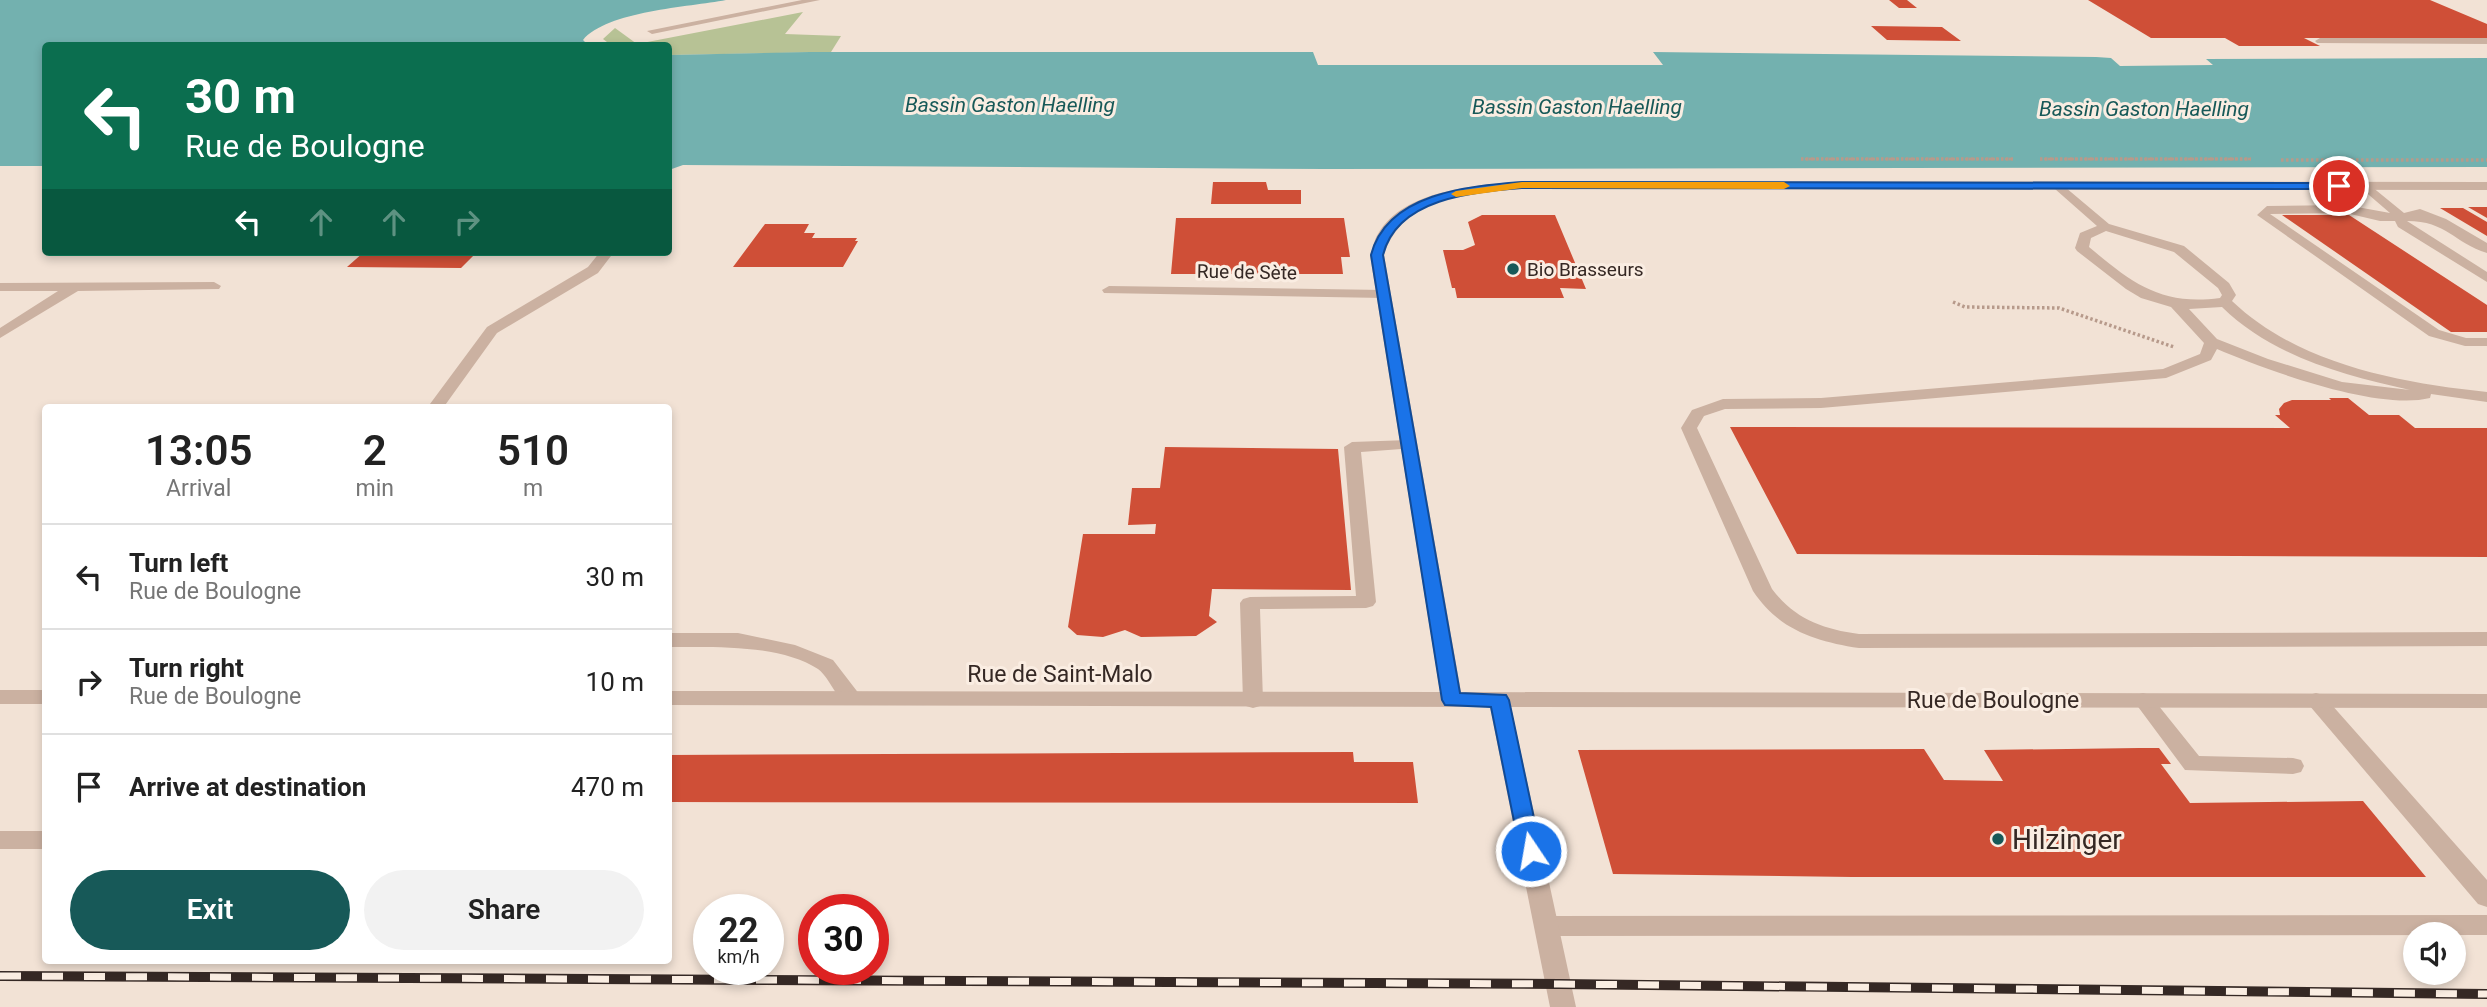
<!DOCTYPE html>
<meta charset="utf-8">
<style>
body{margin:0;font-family:Roboto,sans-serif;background:#f2f2f2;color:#222;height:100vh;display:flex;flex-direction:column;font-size:26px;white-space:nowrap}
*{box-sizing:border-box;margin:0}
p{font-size:23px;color:#767676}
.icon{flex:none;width:38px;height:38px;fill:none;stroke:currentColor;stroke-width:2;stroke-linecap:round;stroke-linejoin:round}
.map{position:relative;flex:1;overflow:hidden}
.sheet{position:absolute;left:42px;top:404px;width:630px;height:560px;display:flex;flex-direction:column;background:#fff;border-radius:7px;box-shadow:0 4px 10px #0003}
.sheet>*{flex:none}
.hud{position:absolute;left:42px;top:42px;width:630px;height:214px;border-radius:7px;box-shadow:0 4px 10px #0003;background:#0b6e4f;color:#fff;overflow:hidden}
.tools{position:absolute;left:2403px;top:922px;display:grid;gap:14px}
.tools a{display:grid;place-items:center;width:63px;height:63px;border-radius:50%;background:#fff;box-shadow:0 4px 10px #0003;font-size:35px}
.speed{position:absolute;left:693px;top:894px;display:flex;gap:14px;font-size:35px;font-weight:700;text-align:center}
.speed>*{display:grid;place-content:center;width:91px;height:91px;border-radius:50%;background:#fff;box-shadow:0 4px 10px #0003;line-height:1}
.speed small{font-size:18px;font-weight:400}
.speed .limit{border:10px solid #d22;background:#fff;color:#111}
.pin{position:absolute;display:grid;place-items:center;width:60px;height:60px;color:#fff;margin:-30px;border:4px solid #fff;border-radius:50%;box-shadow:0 2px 7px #0007}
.me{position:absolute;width:77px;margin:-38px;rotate:348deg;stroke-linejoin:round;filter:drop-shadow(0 0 5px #0008)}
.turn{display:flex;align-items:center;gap:24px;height:147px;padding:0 28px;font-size:32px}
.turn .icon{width:91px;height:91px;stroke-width:2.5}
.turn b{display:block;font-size:49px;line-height:60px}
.lanes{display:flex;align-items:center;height:66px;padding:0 28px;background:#0003;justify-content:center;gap:35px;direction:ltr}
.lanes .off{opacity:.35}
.eta{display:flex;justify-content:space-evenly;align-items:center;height:119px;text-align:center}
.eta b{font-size:42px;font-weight:600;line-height:49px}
.action{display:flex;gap:14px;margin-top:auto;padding:14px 28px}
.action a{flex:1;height:80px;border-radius:42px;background:#175958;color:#fff;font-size:28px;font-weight:600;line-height:80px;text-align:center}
.action a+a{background:#f2f2f2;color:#222}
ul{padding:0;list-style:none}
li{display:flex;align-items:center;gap:21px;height:105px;padding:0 28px;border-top:2px solid #e0e0e0}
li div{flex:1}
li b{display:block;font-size:26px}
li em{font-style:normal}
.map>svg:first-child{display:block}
.green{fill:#b7c295}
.water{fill:#73b1af}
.building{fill:#cf4f37}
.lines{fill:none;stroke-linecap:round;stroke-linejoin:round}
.path-far1{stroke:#b79a8b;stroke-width:2.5;stroke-dasharray:2 2;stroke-linecap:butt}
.path{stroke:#b79a8b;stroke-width:3.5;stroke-dasharray:2.5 2.5;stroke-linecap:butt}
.lane{fill:#cbb1a1;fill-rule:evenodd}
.street{fill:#cbb1a1;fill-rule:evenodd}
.rail-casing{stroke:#352824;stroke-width:10}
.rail{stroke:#faede2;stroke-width:7;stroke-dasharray:21;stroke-linecap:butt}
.route{fill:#1a73e8;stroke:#114b97;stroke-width:2}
.slow{fill:#f59e0b}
.poi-dot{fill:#175958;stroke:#faede2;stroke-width:2.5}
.labels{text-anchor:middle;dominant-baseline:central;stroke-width:6;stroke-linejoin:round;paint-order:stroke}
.far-poi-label{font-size:19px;fill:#352824;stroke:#faede2;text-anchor:start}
.far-street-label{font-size:19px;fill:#352824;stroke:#faede2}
.far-water-label{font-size:21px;font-style:italic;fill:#175958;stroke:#faede2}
.street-label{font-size:23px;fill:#352824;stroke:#faede2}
.near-poi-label{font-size:28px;fill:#352824;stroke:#faede2;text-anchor:start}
</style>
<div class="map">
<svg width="2487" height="1007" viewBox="0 0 2487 1007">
<rect width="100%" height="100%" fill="#f2e2d5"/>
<path class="green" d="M803,12L785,34L841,36L831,52L669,55L668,46L611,45L603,39L615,28L637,44Z"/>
<path class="water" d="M0,0H726C689,7 607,11 583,40L588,45L46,46L45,166H0Z
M810,52H1313L1318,65H1663L1653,52L2096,57L2111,58L2120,66L2213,65L2206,59L2487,58V167L1326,169L683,165L669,170V55Z"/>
<path class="building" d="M1889,0H1907L1917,8H1899Z
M2088,0H2430L2487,24V38H2304L2320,46H2239L2225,38H2151Z
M1871,26L1942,27L1961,41L1887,40Z
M1213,182H1266L1268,190H1301V204H1211Z
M2468,207H2487V218Z
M2440,208H2463L2487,222V236Z
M1482,215H1555L1586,289L1560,288L1564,298H1457L1455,288H1452L1443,250H1463L1475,245L1468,222Z
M2282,215H2349L2487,305V332H2451Z
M1176,218H1344L1350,257H1341L1343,274H1171Z
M765,224H809L804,233H815L812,238H857L855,241H858L843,267H733Z
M364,252H477L461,268L347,267Z
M2329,398H2348L2369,415H2399L2415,428H2487V557L1797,554L1730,427L2290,428L2275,415H2280L2279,409L2284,403L2292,400H2331Z
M1165,447L1338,449L1351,590L1212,589L1209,616L1217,622L1196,636L1141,637L1125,630L1103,637L1077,635L1068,627L1083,534H1155L1156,524L1128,525L1132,488H1160Z
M2139,748H2159L2171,764H2161L2190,803L2363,801L2426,877H1852L1613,874L1578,750L1924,749L1944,780L2003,781L1984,750Z
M1353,752L1354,762H1413L1418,803L668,802V755Z"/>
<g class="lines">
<path class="path-far1" d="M1801,159H2013
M2040,159H2251"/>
<path class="path" d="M1801,159H2013
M2040,159H2251
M2281,160H2487
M1953,302L1965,307L2059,308L2174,347"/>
<path class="lane" d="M802,0H820L652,34L647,31Z
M2320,38H2487V44L2317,43L2315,41Z
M2059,182L2109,224L2184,246L2229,283L2236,295L2232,301C2298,364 2399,383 2487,392V402L2431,394L2430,398C2377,411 2266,370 2217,349L2211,360L2166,378L1821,408L1725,409L1704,416L1697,428L1772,589C1795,619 1822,629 1859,634L2487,632V646L1859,648C1815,641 1779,630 1753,591L1681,428L1692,410L1723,399L1821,398L2163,369L2200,354L2204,343L2171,307L2141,298L2126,289L2077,251L2075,248L2080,233L2097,226L2055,189V183ZM2106,231L2174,252L2218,288L2222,295L2220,298C2161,306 2132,283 2089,247L2091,238ZM2222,307C2272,356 2342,375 2410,390L2342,382L2268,359L2217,339L2189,309Z
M2366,182L2404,213L2420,209L2446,219L2487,243V253C2454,243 2447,221 2407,221L2487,272V282L2398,227L2395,221H2380L2346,213L2270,214L2439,330L2466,338H2487V346H2465L2429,336L2257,215L2267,206L2346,205L2390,213L2362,189V183Z
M600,252H614L598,273L497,333L443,408H427L487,327L588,267Z
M1109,286L1384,290L1391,294L1384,298L1104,293L1102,290Z
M1409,440L1417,445L1415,448L1361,452L1376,602L1373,606L1366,608L1260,609L1263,701L1260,706L1253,708L1246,706L1243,701L1240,603L1243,599L1250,597L1356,596L1344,447L1352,442Z
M668,633H738L795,645L833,660L863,699L860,704C838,711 833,680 818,669C779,644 713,647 668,647Z
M2143,693L2150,695L2199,756L2293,758L2301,760L2304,766L2301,772L2293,774L2185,770L2133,700L2136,695Z
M2316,693L2323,695L2487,880V907L2478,904L2309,705L2306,700L2309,695Z
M0,831H46V849H0Z
M2487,915V935L1547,936L1538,933L1535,926L1538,919L1547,916Z"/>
<path class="street" d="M1522,181L2487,182V190L1522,189C1469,193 1403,196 1384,255L1461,692L2487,694V708L1511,707L1576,1007H1550L1490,707L668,705V691L1440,692L1370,255C1373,248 1374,240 1378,234C1404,189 1476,186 1522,181Z
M214,282L221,286L219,289L78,291L0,338V328L58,291H0V283Z
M0,690H46V704H0Z"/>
<defs>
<path id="rail" d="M0,976L1559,984L2487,994"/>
</defs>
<use href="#rail" class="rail-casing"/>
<use href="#rail" class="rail"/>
</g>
<path class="route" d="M1522,182L2339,183L2344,186L2339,189L1522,188C1473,192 1397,198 1383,255L1460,693L1506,695L1509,700L1541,851L1538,857L1531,859L1523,857L1520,851L1491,707L1445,705L1442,700L1371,255C1387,193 1468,186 1522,182Z"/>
<path class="slow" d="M1522,182H1784L1790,186L1784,189L1522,188L1456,197L1451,194L1456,191Z"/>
<g class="poi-dot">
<circle cx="1513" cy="269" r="7"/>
<circle cx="1998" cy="839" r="7"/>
</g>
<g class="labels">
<g class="far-poi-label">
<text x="1527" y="269">Bio Brasseurs</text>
</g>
<g class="far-street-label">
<text transform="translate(1247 272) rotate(1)">Rue de Sète</text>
</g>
<g class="far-water-label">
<text x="1010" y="105">Bassin Gaston Haelling</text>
<text x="1577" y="107">Bassin Gaston Haelling</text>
<text x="2144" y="109">Bassin Gaston Haelling</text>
</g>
<g class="street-label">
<text x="1060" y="674">Rue de Saint-Malo</text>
<text x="1993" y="700">Rue de Boulogne</text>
</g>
<g class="near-poi-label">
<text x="2012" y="839">Hilzinger</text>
</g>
</g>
</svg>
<div class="tools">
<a><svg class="icon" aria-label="sound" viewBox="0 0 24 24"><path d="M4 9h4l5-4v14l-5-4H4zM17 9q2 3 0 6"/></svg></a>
</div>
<div class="speed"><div>22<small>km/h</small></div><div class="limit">30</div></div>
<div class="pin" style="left:2339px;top:186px;background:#d93025"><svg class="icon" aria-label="arrive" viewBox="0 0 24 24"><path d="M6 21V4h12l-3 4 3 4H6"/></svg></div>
<svg class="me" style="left:1531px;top:851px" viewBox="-20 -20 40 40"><circle r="17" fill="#1a73e8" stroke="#fff" stroke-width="3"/><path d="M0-11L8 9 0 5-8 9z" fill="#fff"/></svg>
<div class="hud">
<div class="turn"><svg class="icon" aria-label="left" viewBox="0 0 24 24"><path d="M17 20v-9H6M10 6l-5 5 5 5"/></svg><div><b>30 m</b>Rue de Boulogne</div></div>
<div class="lanes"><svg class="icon" aria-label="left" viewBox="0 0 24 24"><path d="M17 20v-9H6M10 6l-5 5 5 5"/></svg><svg class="icon off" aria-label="ahead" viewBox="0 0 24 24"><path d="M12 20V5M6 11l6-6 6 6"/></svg><svg class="icon off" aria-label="ahead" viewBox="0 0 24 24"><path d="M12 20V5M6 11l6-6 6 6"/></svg><svg class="icon off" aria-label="right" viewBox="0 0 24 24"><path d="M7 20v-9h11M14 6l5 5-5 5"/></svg></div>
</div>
<section class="sheet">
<div class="eta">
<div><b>13:05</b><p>Arrival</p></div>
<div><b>2</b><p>min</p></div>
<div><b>510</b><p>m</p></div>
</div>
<ul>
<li><svg class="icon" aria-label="left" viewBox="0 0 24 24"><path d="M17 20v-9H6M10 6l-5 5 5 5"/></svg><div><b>Turn left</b><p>Rue de Boulogne</p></div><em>30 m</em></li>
<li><svg class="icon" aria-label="right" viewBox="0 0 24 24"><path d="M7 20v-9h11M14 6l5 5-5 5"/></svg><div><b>Turn right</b><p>Rue de Boulogne</p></div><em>10 m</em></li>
<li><svg class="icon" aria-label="arrive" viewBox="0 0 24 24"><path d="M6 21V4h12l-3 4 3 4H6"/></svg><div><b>Arrive at destination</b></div><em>470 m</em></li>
</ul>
<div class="action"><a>Exit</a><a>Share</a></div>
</section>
</div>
